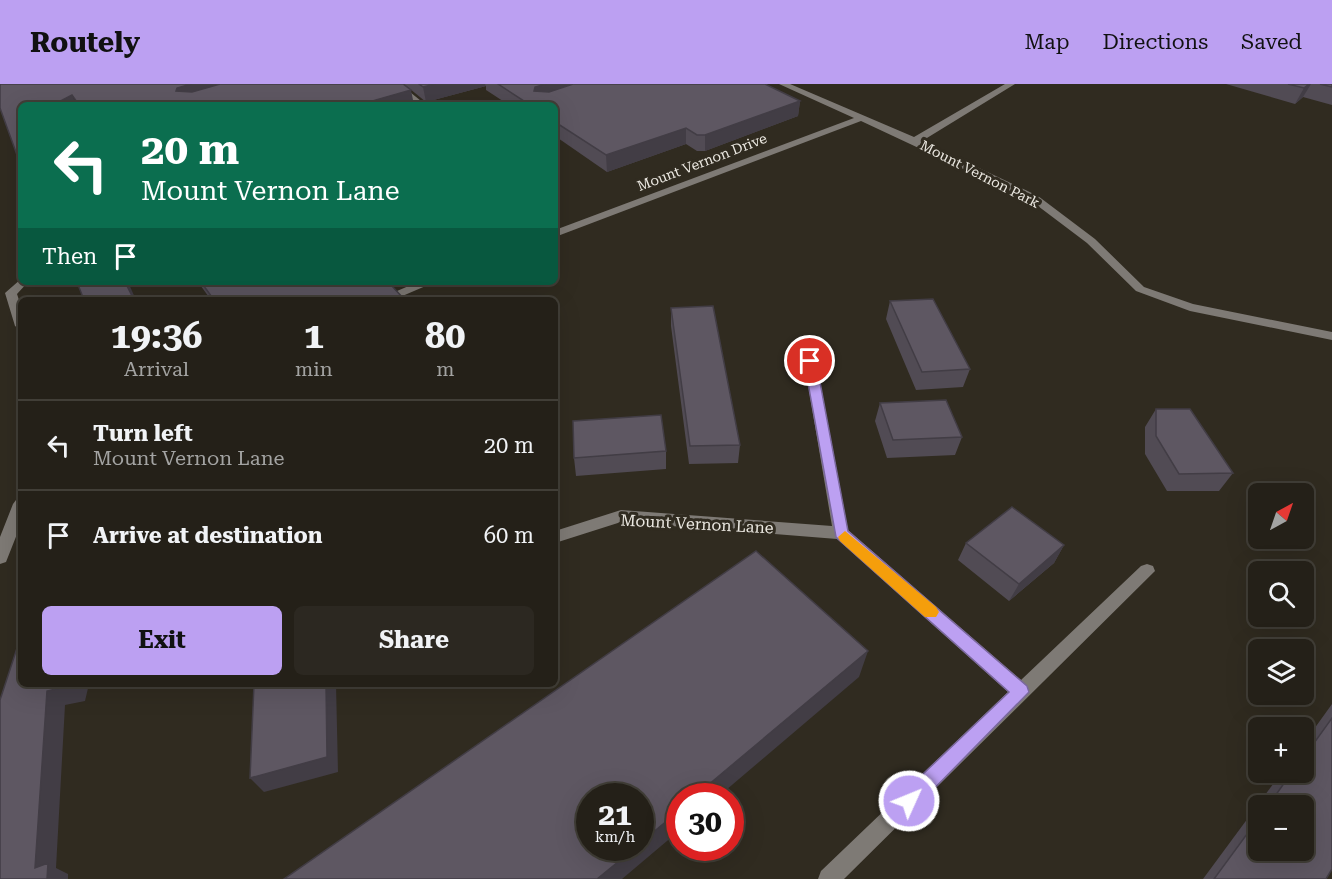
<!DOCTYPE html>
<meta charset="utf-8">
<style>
body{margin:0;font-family:"Roboto Serif",serif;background:#2c2821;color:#f1f3f6;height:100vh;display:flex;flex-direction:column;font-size:22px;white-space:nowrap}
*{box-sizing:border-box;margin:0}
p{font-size:20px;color:#a3a3a2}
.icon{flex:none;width:33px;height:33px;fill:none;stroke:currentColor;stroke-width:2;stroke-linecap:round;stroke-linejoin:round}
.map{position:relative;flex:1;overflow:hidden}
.sheet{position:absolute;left:18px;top:213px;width:540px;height:390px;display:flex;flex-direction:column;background:#242018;border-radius:9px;box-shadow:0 6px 24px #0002,0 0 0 2px #413e37}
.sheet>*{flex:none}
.banner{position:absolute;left:18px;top:18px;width:540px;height:183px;border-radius:9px;box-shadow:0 6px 24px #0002,0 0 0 2px #413e37;background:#0b6e4f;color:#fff;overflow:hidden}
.needle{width:39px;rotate:40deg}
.buttons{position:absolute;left:1248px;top:399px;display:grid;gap:12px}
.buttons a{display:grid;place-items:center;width:66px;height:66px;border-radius:9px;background:#242018;box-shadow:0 6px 24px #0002,0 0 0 2px #413e37;font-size:30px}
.speed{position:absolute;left:576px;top:699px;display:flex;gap:12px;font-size:30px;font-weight:700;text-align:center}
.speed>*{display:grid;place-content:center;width:78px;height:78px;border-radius:50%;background:#242018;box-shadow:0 6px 24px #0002,0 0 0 2px #413e37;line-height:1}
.speed small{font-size:15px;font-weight:400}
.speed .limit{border:9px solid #d22;background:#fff;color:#111}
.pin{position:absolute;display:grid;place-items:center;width:51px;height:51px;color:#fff;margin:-26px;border:3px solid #fff;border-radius:50%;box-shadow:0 2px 6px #0007}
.me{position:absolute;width:66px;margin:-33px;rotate:46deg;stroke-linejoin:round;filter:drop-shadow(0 0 4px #0008)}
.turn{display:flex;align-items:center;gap:21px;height:126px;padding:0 24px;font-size:27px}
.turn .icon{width:78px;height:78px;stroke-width:2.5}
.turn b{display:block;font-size:42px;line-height:51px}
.then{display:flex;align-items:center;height:57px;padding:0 24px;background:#0003;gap:12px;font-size:22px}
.eta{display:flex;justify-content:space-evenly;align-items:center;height:102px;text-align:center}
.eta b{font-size:36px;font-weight:700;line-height:42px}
.button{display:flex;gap:12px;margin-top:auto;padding:12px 24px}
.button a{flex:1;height:69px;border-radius:9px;background:#bca0f2;color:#111;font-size:24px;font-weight:700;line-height:69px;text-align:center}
.button a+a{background:#2c2821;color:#f1f3f6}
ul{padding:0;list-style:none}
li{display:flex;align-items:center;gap:18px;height:90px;padding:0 24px;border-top:2px solid #413e37}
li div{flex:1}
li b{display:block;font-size:22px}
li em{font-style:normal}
header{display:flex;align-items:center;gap:36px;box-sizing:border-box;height:84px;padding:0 30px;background:#bca0f2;color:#111}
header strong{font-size:28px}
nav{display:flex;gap:33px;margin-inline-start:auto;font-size:21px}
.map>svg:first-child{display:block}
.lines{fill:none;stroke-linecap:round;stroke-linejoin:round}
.minor{fill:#7e7a75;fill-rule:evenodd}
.wall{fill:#514b54;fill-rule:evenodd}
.shaded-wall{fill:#423d45}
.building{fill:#5e5762;stroke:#423d45;stroke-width:1.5}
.route{fill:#bca0f2;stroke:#7a689d;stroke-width:1.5}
.slow{fill:#f59e0b}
.labels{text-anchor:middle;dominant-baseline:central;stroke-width:6;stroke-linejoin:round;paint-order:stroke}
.far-street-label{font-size:14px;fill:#ece9e2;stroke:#302b20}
.street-label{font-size:16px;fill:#ece9e2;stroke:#302b20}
</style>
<header>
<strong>Routely</strong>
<nav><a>Map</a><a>Directions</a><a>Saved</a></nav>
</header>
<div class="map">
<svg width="1332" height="795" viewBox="0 0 1332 795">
<rect width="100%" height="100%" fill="#302b20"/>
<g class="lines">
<path class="minor" d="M391,0H400L426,21H417Z
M779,0H790L914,53L1005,0H1015L922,57L1038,112L1095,155L1144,203L1193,220L1332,248V256L1190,227L1136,207L1087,159L1030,116L861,37L555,153V146L854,34Z
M21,195V198H28L17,210L21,222V246L15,242L5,209Z
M418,198H435L393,216H376Z
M810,273L816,277L848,446L1021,596L1141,482L1147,480L1153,482L1155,487L844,795H818L821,787L1008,608L837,455L621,438L555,459V447L621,426L832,442L804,277Z
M21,414V440L6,478L0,480V453L13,420L16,416Z"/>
</g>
<path class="wall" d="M404,0H765L800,17L798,32L705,67H697L686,60L607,88L555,52V21H509L486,6V2L426,18Z
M1226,0H1332V21L1303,13L1295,20Z
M198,198H384L385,200L405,216H211Z
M890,217L970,285L963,303L916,306L886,235Z
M671,224L740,361L738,379L689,380L671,242Z
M880,319L962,353L955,371L887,374L875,337Z
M1156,325L1233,389L1219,407H1167L1145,370V343Z
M666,367V385L576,392L574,374Z
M966,459L1064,461L1054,479L1009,517L958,476Z
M1332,620V785L1326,795H1203L1282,688H1304V659ZM1258,722H1304L1258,766Z"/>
<path class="shaded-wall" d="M191,0H253L183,19L176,7L177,4Z
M435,0H485L486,2L426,18L423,3Z
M546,0H598L536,19L534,7L535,3Z
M1309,0H1311L1303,13L1295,20L1304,4Z
M411,6L414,21H365V19Z
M72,11L77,21H53Z
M800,17L798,32L705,67V51Z
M686,44V60L607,88L606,71Z
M125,198H128L136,216H134Z
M369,198H384L388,209L369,200Z
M1064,461L1054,479L1009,517L1019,500Z
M868,567L859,593L719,712H695Z
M69,600H89L85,617L65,621L56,784L68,790V795H47L35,784L47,607Z
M326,600H336L338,688L264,708L250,694Z
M680,726V746L622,795H597L635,764H640V759Z"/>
<path class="building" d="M0,0H191L177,4L176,7L192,8L220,0H403L411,6L365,19L367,21H79L72,11L53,21H21V82L0,24Z
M419,0H435L423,3Z
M498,0H546L535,3L534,7L549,8L573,0H765L800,17L705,51H697L686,44L606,71L555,38V21H530Z
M1288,0H1309L1304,4Z
M1320,0H1332V3Z
M77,198H125L134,216H84Z
M201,198H369V200H390L405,216H214Z
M933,215L970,285L922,288L890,217Z
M713,222L740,361L690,362L671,224Z
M946,316L962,353L893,356L880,319Z
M1156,325H1190L1233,389L1179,390L1156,352Z
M661,331L666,367L574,374L573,337Z
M1012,423L1064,461L1019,500L966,459Z
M756,467L868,567L695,712H680V726L640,759V712H590V764H635L597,795H284Z
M21,552V600H69L68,602L47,607L35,784L48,779L47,795H0V616Z
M254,600H326L327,673L250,694Z
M1332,634V785L1326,795H1214L1258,735V766H1304V722H1268L1292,688H1304V673Z"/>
<path class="route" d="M810,273L816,277L848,447L1027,602L1029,608L915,724L909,726L902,724L899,717L902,710L1009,608L836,453L804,277Z"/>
<path class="slow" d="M845,447L936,523L939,528L936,533H925L840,457L838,453Z"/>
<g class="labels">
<g class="far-street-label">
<text transform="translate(702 78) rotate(-21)">Mount Vernon Drive</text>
<text transform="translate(980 90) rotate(27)">Mount Vernon Park</text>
</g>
<g class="street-label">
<text transform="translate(697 440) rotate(3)">Mount Vernon Lane</text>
</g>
</g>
</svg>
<div class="buttons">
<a><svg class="needle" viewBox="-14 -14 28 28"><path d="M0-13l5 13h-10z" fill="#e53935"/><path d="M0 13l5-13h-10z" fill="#a3a3a2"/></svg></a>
<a><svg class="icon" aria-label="search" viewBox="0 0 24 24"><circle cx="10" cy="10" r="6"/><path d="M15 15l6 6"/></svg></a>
<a><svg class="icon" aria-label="layers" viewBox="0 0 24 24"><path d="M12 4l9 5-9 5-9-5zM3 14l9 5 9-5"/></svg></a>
<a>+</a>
<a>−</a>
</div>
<div class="speed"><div>21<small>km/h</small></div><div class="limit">30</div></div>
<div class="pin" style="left:810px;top:277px;background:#d93025"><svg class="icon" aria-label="arrive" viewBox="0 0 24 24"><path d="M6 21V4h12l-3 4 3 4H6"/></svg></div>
<svg class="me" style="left:909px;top:717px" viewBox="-20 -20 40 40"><circle r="17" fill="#bca0f2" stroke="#fff" stroke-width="3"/><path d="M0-11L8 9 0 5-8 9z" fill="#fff"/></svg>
<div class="banner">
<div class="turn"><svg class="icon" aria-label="left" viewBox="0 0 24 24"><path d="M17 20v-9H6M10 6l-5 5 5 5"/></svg><div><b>20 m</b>Mount Vernon Lane</div></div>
<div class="then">Then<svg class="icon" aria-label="arrive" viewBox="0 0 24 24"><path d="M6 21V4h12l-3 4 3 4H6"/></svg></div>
</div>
<section class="sheet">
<div class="eta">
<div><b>19:36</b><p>Arrival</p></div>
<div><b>1</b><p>min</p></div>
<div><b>80</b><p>m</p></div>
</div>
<ul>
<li><svg class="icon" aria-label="left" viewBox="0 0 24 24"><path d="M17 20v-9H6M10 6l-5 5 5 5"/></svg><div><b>Turn left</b><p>Mount Vernon Lane</p></div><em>20 m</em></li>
<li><svg class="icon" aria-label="arrive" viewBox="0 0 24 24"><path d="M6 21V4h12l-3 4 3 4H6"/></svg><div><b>Arrive at destination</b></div><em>60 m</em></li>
</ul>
<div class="button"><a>Exit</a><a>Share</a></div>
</section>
</div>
